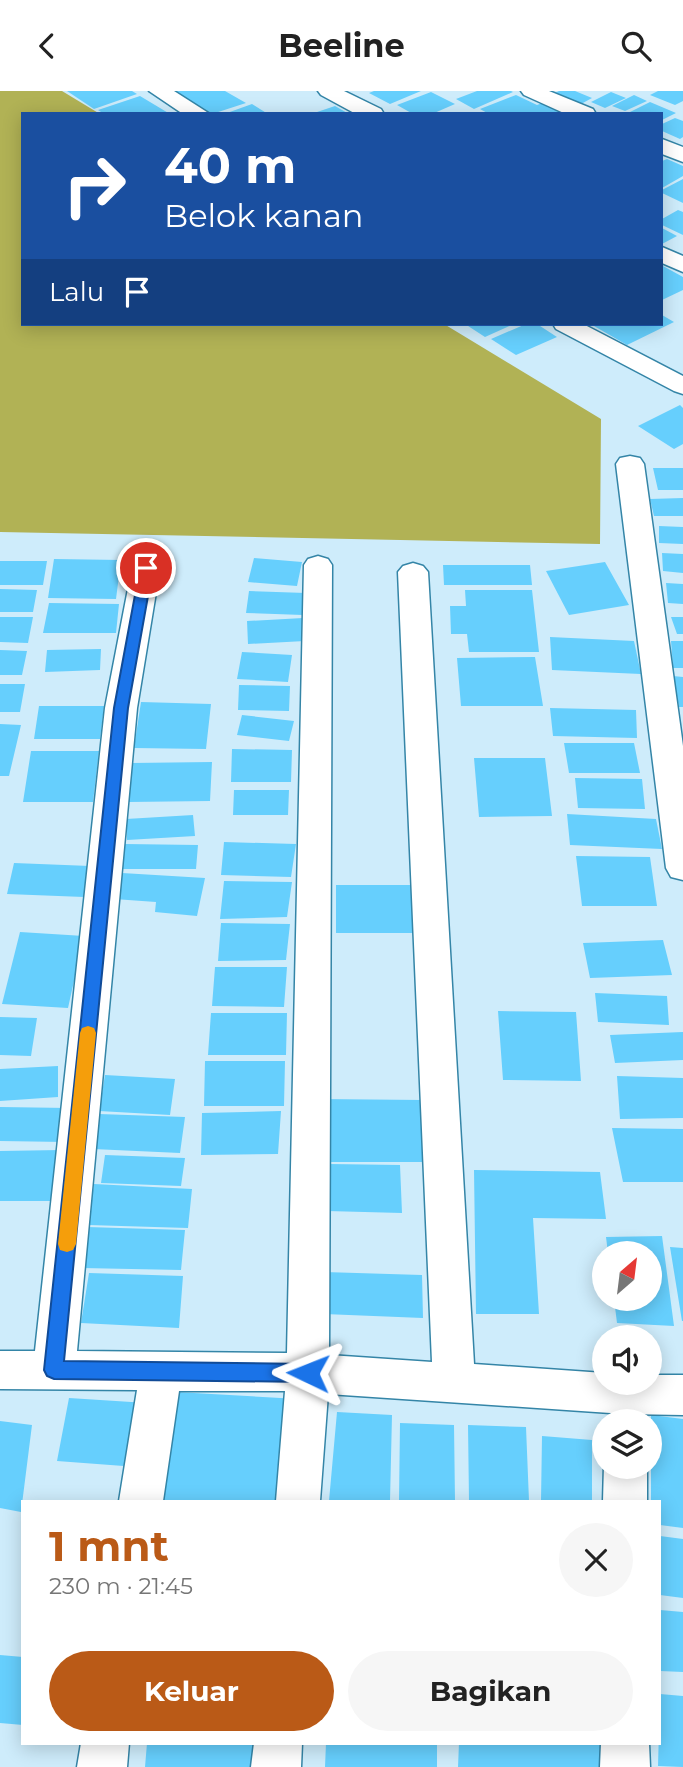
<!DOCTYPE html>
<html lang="id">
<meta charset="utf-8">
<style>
body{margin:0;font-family:Montserrat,sans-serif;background:#f6f6f6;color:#222;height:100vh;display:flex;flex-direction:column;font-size:26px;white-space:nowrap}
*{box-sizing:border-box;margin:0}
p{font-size:23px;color:#767676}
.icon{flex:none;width:38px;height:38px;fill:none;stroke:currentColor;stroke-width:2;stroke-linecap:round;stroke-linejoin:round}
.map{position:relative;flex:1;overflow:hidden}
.panel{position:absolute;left:21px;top:1409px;width:640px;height:245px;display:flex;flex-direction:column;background:#fff;border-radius:0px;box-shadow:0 4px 18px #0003}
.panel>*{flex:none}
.guide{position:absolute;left:21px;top:21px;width:642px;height:214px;border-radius:0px;box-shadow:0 4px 18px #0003;background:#1a4fa0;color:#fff;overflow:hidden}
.needle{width:46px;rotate:28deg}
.tools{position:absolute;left:592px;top:1150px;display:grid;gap:14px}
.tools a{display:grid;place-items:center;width:70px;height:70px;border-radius:50%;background:#fff;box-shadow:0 4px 18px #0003;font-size:35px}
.pin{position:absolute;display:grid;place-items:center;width:60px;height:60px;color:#fff;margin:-30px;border:4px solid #fff;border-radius:50%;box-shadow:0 2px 7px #0007}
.me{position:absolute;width:77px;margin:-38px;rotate:272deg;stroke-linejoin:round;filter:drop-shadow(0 0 5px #0008)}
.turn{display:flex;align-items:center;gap:24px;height:147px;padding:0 28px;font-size:32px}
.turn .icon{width:91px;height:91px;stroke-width:2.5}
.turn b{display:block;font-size:49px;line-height:60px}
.then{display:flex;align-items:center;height:66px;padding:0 28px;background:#0003;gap:14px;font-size:26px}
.round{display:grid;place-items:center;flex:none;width:74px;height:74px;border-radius:37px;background:#f6f6f6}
.headline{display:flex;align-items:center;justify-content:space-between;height:119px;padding:0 28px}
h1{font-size:42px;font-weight:700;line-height:52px;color:#ba5a17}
.action{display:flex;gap:14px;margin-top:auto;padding:14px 28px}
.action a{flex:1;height:80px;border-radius:42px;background:#ba5a17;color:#fff;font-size:28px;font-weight:700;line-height:80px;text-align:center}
.action a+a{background:#f6f6f6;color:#222}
header{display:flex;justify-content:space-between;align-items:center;height:91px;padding:0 28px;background:#fff;font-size:32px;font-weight:700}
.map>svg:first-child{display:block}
.forest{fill:#b1b255}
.building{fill:#66cffd}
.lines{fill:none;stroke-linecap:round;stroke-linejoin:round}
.street-casing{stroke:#3485a7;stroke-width:3}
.street{fill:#fff;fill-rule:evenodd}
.route{fill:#1a73e8;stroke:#114b97;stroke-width:2}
.slow{fill:#f59e0b}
</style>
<header><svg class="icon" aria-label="back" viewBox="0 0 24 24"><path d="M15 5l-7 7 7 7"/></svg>Beeline<svg class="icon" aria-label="search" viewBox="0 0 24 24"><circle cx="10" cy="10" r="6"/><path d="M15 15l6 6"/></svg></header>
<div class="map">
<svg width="683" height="1676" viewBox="0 0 683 1676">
<rect width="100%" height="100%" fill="#ceecfb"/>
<path class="forest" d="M0,0H62L100,23H23V233H444L601,328L600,453L0,441Z"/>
<path class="building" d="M67,0H132L137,3L94,18Z
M173,0H225L246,12L212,23Z
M374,0H421L390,13L369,2Z
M477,0H511L513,1L474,18L456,8Z
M559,0H575L592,7L581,13L555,2Z
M658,0H683V10L675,14L650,4Z
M431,1L455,13L432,23H413L397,14Z
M611,1L626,7L605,17L591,11Z
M516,4L537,14L545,11L562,19L554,23H489L480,18Z
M634,4L647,10L625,20L612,15Z
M140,5L170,23H104L98,19Z
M650,11L676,22L662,29V23H626Z
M252,13L268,23H227V22Z
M335,15L349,23H314V22Z
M675,27L683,30V46L680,48L662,40V33Z
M667,68L683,75V85L662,97V70Z
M683,88V112L662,102V99Z
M678,119L683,121V144L662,134V128Z
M662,137L677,145L662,153Z
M663,175L683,186V199L662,209Z
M662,224L674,231L627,254L594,235L662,233Z
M465,233H514L485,246Z
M526,233H537L557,246L516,264L491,248Z
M680,314L683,317V353L674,358L638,335Z
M653,377H683V399H658Z
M683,407V425H654L650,408Z
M659,435L683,436V453L659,452Z
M662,462L683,463V482L663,480Z
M254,467L302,471L297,495L248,491Z
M54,468L121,469L116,508L48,507Z
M0,470H47L43,494H0Z
M605,471L629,514L569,524L546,480Z
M443,474H530L532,494H444Z
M666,492L683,493V513L668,512Z
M0,498L37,499L33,521H0Z
M465,499H532L539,561H469L467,543H451L450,515H466Z
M249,500L306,502L303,524L246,522Z
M49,512L119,513L116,542H43Z
M0,526H33L28,552L0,551Z
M671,526H683V543H677Z
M303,527L305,550L248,553L247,530Z
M550,546L634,550L641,583L552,579Z
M671,550H683V577H673Z
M101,558L100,579L45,581L47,559Z
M0,559L27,560L22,584H0Z
M242,561L292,564L288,591L237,588Z
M535,566L543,615H461L457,567Z
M673,585L683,586V616H679Z
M0,593H25L20,621H0Z
M239,594L290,595L289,620L238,619Z
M141,611L211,613L206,658L134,657Z
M39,615H104L100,648H34Z
M550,617L636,619L637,647L553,645Z
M242,624L294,630L289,650L237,644Z
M0,633L21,634L9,685H0Z
M564,652H634L640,682H569Z
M232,658L292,659L291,691H231Z
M31,660H99L93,711H23Z
M474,667H545L552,725L479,726Z
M212,671L210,710L128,711L131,672Z
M575,687L642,688L645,718L578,717Z
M234,699H289L288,724H233Z
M567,723L656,728L662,758L570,754Z
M193,724L195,745L127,749L126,728Z
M224,751L296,753L291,786L221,784Z
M125,753L198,754L196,778H122Z
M576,765L650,766L657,815H582Z
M14,772L90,775L84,806L7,803Z
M122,782L205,787L197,825L155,821L156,811L114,808Z
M224,790L292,791L287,826L220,828Z
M336,794H422L424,842H336Z
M221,832L290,833L286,869L218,870Z
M20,841L84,845L68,917L2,913Z
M663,849L672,884L590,887L583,852Z
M215,876H287L284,916L212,915Z
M595,902L667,905L669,934L598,931Z
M498,920L576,921L581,990L503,989Z
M211,922H287L286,964H208Z
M0,926L37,927L31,965L0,964Z
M683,941V969L615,972L610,944Z
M205,970H285L284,1015H204Z
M58,975V1006L0,1010V978Z
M105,984L175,988L170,1024L99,1020Z
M617,985L683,987V1027L620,1028Z
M319,1008L423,1009L425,1071H318Z
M0,1016L69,1017L65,1051L0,1050Z
M281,1020L278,1063L201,1064L202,1022Z
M99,1023L185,1026L180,1062L93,1058Z
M612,1037L683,1038V1091H623Z
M61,1059L55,1110H0V1060Z
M105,1064L185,1067L181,1095L101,1092Z
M329,1073L400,1074L402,1122L327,1120Z
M474,1079L600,1081L606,1128L533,1127L539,1223H476Z
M94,1093L192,1098L188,1137L88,1134Z
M87,1136L185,1139L181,1179L82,1177Z
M662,1145L674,1235L617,1232L614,1208H649V1162H608L606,1146Z
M670,1156L683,1157V1230H682Z
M324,1181L422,1184L423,1227L324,1223Z
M89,1182L183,1185L179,1237L81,1232Z
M176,1301L298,1308L288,1410H162Z
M69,1307L147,1312L137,1376L57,1370Z
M337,1321L392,1324L390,1410H329Z
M651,1324L683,1328V1437L660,1434V1410H651Z
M0,1330L32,1334L21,1421L0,1417Z
M400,1332L454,1334L455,1410H399Z
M468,1334L526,1336L529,1410H469Z
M542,1345L592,1349V1410H541Z
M660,1445L683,1448V1507L660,1504Z
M660,1519L683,1521V1581L660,1580Z
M0,1564L23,1566V1634L0,1632Z
M660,1603L683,1605V1676L658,1675Z
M147,1652H255L254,1676H145Z
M326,1652H437V1676H325Z
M459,1652H604V1676H458Z"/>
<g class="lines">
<defs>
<path id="street" d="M149,0H174L210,23H183Z
M318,0H344L381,18L384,23H356L321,4Z
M521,0H549L593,18L596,23H566L524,4Z
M662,48L683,56V71L662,63Z
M662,156L683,165V181L662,172Z
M553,233H583L683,285V303L674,300L556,238Z
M630,365L640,367L644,373L683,655V789L671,786L666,777L616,373L620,367Z
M318,465L328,468L332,474L329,1264L432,1271L398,481L403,475L413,472L423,475L428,481L474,1273L604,1282V1292H649V1284H683V1324L625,1323L328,1303L320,1410H276L285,1300H179L163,1410H119L137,1299L0,1298V1260H35L105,617L132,477L136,471L146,468L156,471L160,477L137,617L77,1260L287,1262L304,474L308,468Z
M604,1374L647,1376V1410H603Z
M81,1652H129L127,1676H77Z
M254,1652H302L301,1676H251Z
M601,1652H649L650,1676H600Z"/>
</defs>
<use href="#street" class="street-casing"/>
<use href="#street" class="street"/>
</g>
<path class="route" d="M146,473L153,477L128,617L64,1270L308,1273L315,1276L318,1282L315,1288L308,1291L54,1288L47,1285L44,1279L114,617L140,477Z"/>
<path class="slow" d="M88,935L94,937L96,942L76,1153L73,1159L67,1161L60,1159L58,1153L80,942L82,937Z"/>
</svg>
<div class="tools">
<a><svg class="needle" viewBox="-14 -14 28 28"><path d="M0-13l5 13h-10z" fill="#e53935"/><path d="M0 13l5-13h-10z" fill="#767676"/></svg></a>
<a><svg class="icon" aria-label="sound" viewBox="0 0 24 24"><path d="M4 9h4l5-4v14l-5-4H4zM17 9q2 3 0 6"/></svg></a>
<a><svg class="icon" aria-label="layers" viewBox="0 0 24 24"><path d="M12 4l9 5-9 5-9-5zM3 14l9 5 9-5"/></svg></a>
</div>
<div class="pin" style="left:146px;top:477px;background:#d93025"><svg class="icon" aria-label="arrive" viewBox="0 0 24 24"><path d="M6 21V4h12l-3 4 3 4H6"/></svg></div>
<svg class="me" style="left:308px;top:1282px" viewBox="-20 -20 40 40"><path d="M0-17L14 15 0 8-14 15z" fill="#1a73e8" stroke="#fff" stroke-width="4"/></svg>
<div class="guide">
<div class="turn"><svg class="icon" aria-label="right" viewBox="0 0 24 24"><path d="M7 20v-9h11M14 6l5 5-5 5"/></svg><div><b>40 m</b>Belok kanan</div></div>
<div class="then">Lalu<svg class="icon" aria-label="arrive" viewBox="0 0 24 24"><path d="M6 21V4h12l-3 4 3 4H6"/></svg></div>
</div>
<section class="panel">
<div class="headline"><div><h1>1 mnt</h1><p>230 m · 21:45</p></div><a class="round"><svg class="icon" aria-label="close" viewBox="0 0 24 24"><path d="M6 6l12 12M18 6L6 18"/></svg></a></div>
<div class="action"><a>Keluar</a><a>Bagikan</a></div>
</section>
</div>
